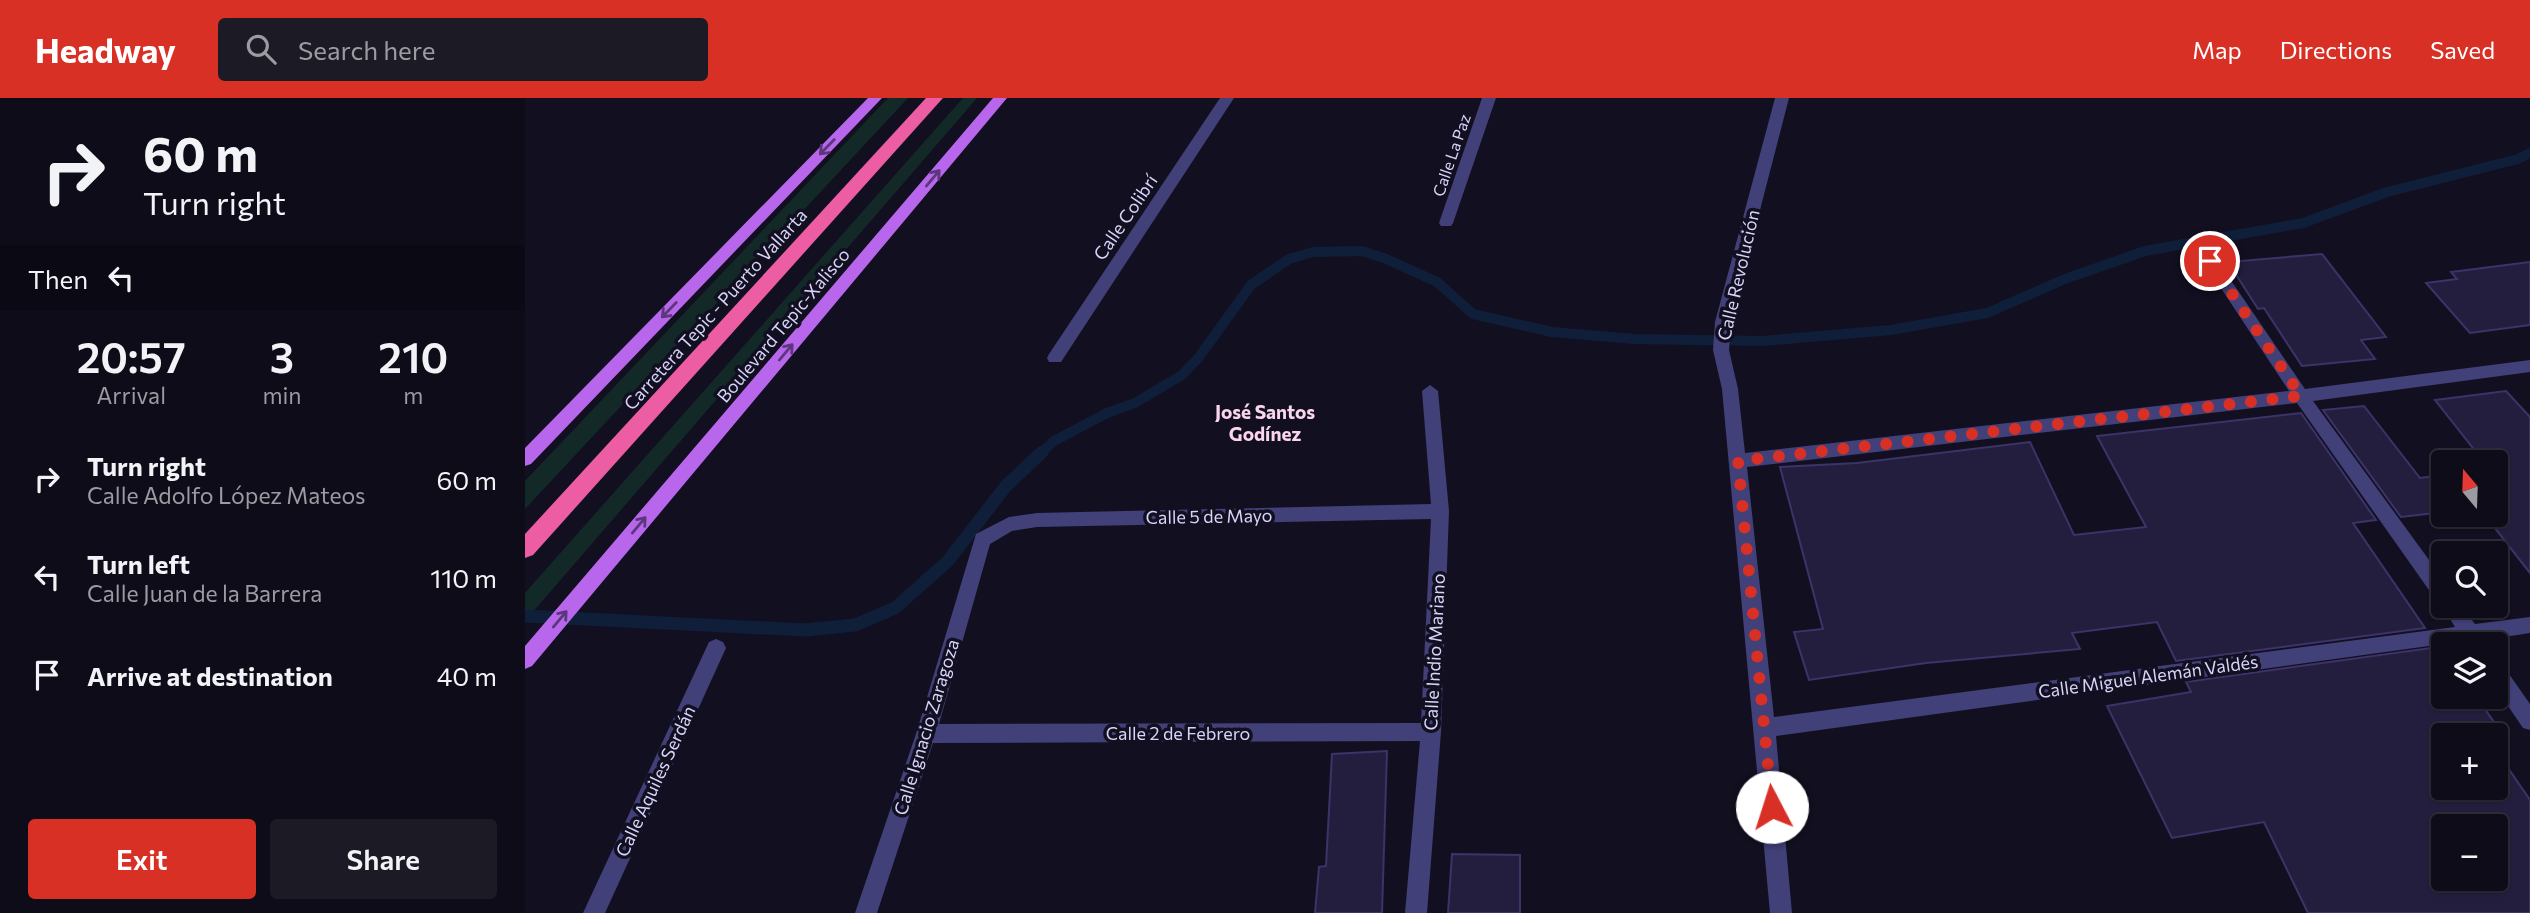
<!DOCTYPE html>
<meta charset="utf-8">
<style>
body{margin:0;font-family:Commissioner,sans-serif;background:#1c1a25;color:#f1f3f6;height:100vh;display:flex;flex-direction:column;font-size:26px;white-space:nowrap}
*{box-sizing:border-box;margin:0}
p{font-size:23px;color:#9b9ba2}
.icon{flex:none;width:38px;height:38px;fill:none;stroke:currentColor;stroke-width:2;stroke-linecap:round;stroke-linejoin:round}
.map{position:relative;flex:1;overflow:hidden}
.sheet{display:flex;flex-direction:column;background:#0e0c18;width:525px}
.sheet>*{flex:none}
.hud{background:#0e0c18;color:#f1f3f6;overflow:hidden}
.needle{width:46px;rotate:341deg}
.buttons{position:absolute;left:1906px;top:352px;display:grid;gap:14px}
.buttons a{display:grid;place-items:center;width:77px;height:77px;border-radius:7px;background:#0e0c18;box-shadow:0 2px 5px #0004,0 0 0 2px #2e2c37;font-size:35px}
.pin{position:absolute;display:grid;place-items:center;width:60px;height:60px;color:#fff;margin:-30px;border:4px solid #fff;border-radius:50%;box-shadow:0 2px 7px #0007}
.me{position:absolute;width:77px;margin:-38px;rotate:355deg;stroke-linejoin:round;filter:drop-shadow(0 0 5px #0008)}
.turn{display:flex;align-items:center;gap:24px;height:147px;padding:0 28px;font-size:32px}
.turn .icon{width:91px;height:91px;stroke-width:2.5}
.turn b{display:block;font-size:49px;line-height:60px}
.then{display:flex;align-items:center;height:66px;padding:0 28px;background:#0003;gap:14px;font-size:26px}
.eta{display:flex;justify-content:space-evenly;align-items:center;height:119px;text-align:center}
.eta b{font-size:42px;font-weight:600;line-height:49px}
.action{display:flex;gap:14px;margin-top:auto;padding:14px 28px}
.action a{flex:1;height:80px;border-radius:7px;background:#d93025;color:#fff;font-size:28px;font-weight:600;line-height:80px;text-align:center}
.action a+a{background:#1c1a25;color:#f1f3f6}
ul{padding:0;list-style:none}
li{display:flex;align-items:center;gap:21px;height:98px;padding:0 28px}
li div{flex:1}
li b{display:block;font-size:26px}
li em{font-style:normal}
header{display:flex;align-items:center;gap:42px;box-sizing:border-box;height:98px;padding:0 35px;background:#d93025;color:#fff}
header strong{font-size:33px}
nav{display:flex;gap:38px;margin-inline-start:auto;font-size:24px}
.search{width:490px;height:63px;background:#1c1a25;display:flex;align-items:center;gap:18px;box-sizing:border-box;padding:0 24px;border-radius:7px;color:#9b9ba2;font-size:26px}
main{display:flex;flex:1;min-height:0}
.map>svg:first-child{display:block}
.green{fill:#132928}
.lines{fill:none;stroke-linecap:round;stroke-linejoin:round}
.stream-far1{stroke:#0f1f39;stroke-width:10}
.stream{stroke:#0f1f39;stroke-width:13}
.building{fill:#241e3e;stroke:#3c3368;stroke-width:2;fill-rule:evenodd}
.minor{fill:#414079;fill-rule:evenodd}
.major{fill:#b867ed;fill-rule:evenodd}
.highway{fill:#ec5da4;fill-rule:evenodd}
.oneway{stroke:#5d377c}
.route{stroke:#d93025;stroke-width:12;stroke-dasharray:0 21.6}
.labels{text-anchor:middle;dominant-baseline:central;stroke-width:7;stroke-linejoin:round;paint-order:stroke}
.far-street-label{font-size:16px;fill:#d7d4fa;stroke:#121020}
.street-label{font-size:18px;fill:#d7d4fa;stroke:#121020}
.neighbourhood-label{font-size:19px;font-weight:bold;fill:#fad5ed;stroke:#121020}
</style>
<header>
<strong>Headway</strong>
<div class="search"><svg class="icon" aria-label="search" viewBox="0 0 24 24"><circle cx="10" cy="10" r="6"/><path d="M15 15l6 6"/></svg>Search here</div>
<nav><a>Map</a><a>Directions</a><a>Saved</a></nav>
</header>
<main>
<section class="sheet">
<div class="hud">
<div class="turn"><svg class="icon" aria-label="right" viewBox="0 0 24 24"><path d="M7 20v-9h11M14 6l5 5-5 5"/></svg><div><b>60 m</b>Turn right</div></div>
<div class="then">Then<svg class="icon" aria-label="left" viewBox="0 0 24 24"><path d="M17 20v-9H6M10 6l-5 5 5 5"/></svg></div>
</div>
<div class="eta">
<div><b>20:57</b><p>Arrival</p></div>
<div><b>3</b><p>min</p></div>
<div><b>210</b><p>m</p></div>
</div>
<ul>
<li><svg class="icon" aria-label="right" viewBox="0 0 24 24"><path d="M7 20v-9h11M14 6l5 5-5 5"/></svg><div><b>Turn right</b><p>Calle Adolfo López Mateos</p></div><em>60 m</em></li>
<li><svg class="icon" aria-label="left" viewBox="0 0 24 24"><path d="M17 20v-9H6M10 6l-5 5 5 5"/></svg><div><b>Turn left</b><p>Calle Juan de la Barrera</p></div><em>110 m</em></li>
<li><svg class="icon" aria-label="arrive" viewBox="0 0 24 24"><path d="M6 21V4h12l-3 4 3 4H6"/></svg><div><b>Arrive at destination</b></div><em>40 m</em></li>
</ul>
<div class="action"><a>Exit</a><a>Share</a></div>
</section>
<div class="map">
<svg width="2005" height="815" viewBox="0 0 2005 815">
<rect width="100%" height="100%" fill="#121020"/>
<path class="green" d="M363,0H383L0,411V383Z
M438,0H452L0,523V495Z"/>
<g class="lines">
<path class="stream-far1" d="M515,356L529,343L582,315L610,305L657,277L674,259L726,187L764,161L788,154L837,153L859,160L912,184L948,216L1027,234L1110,241L1237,243L1366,232L1462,215L1540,181L1620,153L1778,125L1862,94L1993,61L2005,55"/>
<path class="stream" d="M0,518L280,532L330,527L370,510L422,464L481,388L517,354"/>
</g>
<path class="building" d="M1797,156L1861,239L1836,242L1850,261L1777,268L1739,210L1733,211L1703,164Z
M2005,164V227L1945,235L1901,185L1932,181L1926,174Z
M1981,293L2005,319V475L1959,416H1970V364H1959L1910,302Z
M1839,308L1895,380L1918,377V414L1876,419L1798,312Z
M1776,315L1851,422L1828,425L1900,530L1651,563L1632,524L1547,535L1555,551L1401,565L1284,582L1269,534L1298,531L1255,369L1332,365L1505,344L1549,437L1621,429L1572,338Z
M1913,549L1918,557V598H1951L1982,643L1970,645V637H1918V690H1970V651L2005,702V815H1783L1739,724L1647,740L1582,608L1666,594L1661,584ZM1918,728H1970V780H1918Z
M862,653L857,815H790L794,769L801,768L807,656Z
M927,756L995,757V815H923Z"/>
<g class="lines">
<path class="minor" d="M695,0H709L536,264H524L522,260L524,256Z
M957,0H971L928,125L926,128H916L914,125Z
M1250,0H1264L1206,224L1204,252L1213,291L1220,355L1764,293L1678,163L1685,158L1690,159L1780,291L2005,262V274L1788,303L1918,481V504L1911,502L1772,305L1222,369L1249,619L1930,529L1917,508L1918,505V508H1936L1950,526L2005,519V535L1959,542L1958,546H1918L1251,638L1267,815H1245L1197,291L1188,252L1190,224Z
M905,287L913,293L924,413L916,634L902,815H880L895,643L408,645L352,815H330L391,636L451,436L484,419L512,415L906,406L897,293ZM906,421L896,625L414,626L465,446L487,433L512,429Z
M191,541L198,544L201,550L80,815H58L184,544Z
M1970,563L1977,566L2005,606V632L1998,630L1970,589Z"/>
<path class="major" d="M343,0H357L6,366L0,368V350Z
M468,0H482L7,568L0,571V548Z"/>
<path class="highway" d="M401,0H418L8,457L0,460V436Z"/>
</g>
<defs><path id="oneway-shaft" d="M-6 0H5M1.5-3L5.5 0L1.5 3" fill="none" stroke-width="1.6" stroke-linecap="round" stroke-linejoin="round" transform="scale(1.75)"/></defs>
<g class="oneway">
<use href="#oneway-shaft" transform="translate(302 49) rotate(134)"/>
<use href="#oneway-shaft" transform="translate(408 80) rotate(-50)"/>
<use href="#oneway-shaft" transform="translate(144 212) rotate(134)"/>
<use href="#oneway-shaft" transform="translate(261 254) rotate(-50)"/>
<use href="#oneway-shaft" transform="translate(114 427) rotate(-50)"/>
<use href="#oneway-shaft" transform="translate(35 521) rotate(-50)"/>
</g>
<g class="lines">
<path class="route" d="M1247,709L1213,363L1776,298L1685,163"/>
</g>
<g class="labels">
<g class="far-street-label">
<text transform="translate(926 57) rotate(-71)">Calle La Paz</text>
</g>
<g class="street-label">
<text transform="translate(600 119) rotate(-56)">Calle Colibrí</text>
<text transform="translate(1213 177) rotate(-77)">Calle Revolución</text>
<text transform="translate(190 211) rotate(-48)">Carretera Tepic - Puerto Vallarta</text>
<text transform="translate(258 227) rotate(-50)">Boulevard Tepic-Xalisco</text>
<text transform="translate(684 418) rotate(-1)">Calle 5 de Mayo</text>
<text transform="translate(909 554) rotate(-87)">Calle Indio Mariano</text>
<text transform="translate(1623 578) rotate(-8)">Calle Miguel Alemán Valdés</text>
<text transform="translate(401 629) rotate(-73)">Calle Ignacio Zaragoza</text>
<text x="653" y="635">Calle 2 de Febrero</text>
<text transform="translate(130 683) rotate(-65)">Calle Aquiles Serdán</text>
</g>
<g class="neighbourhood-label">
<text x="740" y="313">José Santos<tspan x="740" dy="22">Godínez</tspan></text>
</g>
</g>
</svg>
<div class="buttons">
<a><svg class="needle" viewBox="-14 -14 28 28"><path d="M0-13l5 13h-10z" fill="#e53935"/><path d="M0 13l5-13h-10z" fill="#9b9ba2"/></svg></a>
<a><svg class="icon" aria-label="search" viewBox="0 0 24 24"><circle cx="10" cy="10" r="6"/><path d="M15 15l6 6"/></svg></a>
<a><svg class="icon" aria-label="layers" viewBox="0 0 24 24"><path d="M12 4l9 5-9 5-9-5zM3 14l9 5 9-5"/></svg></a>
<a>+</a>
<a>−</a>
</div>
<div class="pin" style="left:1685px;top:163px;background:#d93025"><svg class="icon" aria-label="arrive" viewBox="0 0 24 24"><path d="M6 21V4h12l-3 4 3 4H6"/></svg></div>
<svg class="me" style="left:1247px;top:709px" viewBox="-20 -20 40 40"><circle r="19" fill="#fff"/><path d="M0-13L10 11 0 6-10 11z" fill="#d93025"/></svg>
</div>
</main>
